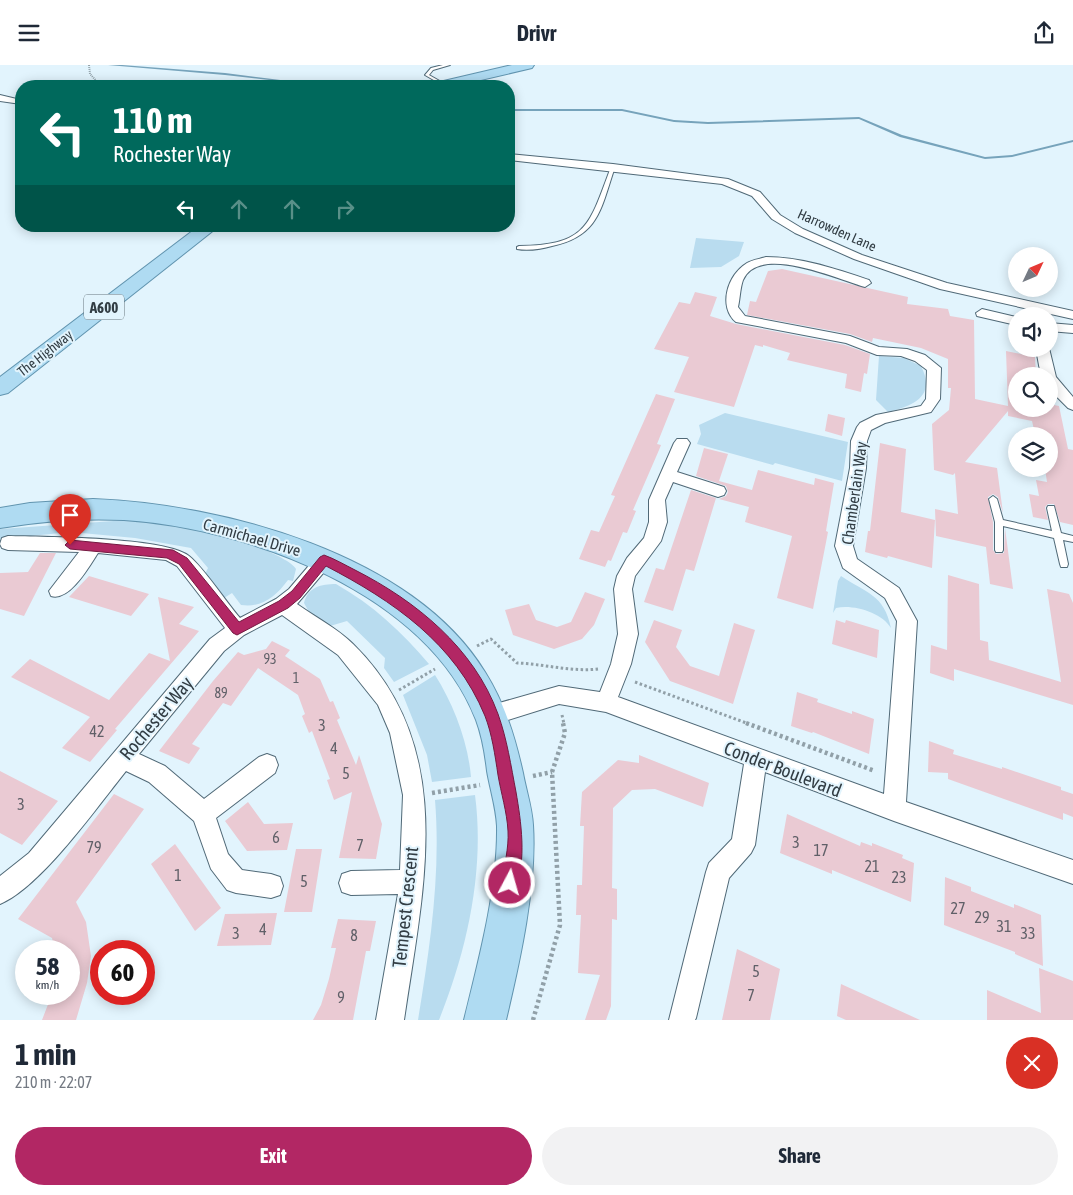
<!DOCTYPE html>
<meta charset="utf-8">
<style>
body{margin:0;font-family:"Asap Condensed",sans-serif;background:#f2f2f3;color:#1f2937;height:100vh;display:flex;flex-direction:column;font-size:19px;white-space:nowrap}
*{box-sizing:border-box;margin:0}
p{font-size:16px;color:#747a83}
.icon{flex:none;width:28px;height:28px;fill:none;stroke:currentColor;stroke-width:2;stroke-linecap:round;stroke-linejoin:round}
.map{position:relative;height:955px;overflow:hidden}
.side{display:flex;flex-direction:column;background:#fff;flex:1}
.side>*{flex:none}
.top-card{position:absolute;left:15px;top:15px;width:500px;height:152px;border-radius:20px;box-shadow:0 2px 12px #0003;background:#00695c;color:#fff;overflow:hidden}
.needle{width:32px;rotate:46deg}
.tools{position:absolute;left:1008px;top:182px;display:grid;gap:10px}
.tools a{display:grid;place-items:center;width:50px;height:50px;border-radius:50%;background:#fff;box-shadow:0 2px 12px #0003;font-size:25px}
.speed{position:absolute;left:15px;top:875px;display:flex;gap:10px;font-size:25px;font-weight:700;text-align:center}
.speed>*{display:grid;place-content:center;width:65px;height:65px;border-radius:50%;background:#fff;box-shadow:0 2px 12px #0003;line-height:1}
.speed small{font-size:12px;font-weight:400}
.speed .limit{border:8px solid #d22;background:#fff;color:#111}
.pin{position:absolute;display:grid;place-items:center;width:42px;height:42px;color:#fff;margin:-51px -21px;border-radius:50% 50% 50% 0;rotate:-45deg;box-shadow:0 0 5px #0007}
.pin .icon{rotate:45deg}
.me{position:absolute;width:55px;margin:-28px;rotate:6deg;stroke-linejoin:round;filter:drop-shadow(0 0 4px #0008)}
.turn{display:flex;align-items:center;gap:18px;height:105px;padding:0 15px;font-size:22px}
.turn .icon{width:65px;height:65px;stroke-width:2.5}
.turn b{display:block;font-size:35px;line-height:42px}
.lanes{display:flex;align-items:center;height:48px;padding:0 15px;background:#0003;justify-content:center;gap:25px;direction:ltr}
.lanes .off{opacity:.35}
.round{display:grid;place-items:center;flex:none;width:52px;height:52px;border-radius:26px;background:#f2f2f3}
.headline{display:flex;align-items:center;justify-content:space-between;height:85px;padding:0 15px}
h1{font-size:30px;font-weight:700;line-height:38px}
.primary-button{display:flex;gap:10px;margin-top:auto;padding:10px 15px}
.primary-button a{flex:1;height:58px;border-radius:30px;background:#b22764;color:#fff;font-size:20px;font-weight:700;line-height:58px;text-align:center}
.primary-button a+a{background:#f2f2f3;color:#1f2937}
header{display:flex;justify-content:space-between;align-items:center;height:65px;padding:0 15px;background:#fff;font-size:22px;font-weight:700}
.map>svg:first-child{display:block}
.green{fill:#b9dcef}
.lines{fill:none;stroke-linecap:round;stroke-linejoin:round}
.stream{fill:#76a3bb;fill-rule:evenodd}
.building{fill:#eacad3}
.service-casing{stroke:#506977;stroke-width:2}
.minor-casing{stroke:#506977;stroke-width:2}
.primary-casing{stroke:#6194af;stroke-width:2}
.path-far2{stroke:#91a0a8;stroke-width:2;stroke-dasharray:1 1;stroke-linecap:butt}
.path-far1{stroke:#91a0a8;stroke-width:3;stroke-dasharray:2.5 2.5;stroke-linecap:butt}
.path{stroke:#91a0a8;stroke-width:4.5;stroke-dasharray:3 3;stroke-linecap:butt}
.service{fill:#fff;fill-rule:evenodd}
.minor{fill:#fff;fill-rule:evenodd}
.primary{fill:#afdbf2;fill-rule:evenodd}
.route{fill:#b22764;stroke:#741941}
.labels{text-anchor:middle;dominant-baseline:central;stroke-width:4;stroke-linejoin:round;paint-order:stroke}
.far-street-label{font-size:14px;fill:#323d44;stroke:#e2f4fd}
.number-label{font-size:14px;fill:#606068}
.shield{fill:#e2f4fd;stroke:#67747c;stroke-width:1}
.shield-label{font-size:15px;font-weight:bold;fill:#323d44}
.street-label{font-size:16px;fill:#323d44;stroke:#e2f4fd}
.near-number-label{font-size:16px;fill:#606068}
.near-street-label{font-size:19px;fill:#323d44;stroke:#e2f4fd}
</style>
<header><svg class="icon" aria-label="menu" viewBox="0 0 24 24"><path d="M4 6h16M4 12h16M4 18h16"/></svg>Drivr<svg class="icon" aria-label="share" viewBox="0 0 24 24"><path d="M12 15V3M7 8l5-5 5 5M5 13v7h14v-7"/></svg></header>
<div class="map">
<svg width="1073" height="955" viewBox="0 0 1073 955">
<rect width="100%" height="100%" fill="#e2f4fd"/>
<path class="green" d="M696,173L744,177L739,191L721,202L690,203Z
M879,291L904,293L921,301C937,332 912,341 888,347L876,335Z
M725,348L848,377L842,416L775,398L773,400L697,379L701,369L699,360Z
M142,454C158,456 175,456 191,459C209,463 289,490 296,504L293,516L288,515C276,531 263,543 241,540L232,528L224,533L204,511L208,503L191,483L135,473L71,467L0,474V464Z
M841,511C866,528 884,529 891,563C882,548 854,539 836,543L833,548L838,516Z
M336,519C373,540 402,567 429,599L394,617L384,603L385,593L347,556L330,561L309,547L304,538C308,522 321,519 336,519Z
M435,610C454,640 468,677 471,712L432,717L427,690L403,630Z
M475,730C485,805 467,886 439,955H418C430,882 441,809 435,735Z"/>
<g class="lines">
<path class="stream" d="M108,0H122L225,8L329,21H321L225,10Z
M509,44H622L674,55L708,57L859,52L902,70L985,92L1012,90L1073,75V77L1012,92L985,94L900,72L859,54L708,59L674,57L622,46H509Z"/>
</g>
<path class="building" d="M782,204L908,232L907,239L948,244L950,251L974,255L975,334L1008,341L1006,286L1035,292L1036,311H1016V344H1049V339L1059,341L1068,384L1073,385V460L1060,457L1054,439H1048L1045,442L1048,455L1033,452L1029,429L1039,431L1036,415L1047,417L1045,404H1049V371L1035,369L1032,356L1008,351V346L965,397L997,403L1003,448L998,432L993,429L988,432L993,457V485L996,489L1004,488L1005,463L1013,524L990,519L986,482L936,471L935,444L958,449L955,408L953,410L934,405L932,359L949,345L951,323H948V294L921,283L873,273L872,277L850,269L747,250L750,236L756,237L768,206Z
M695,227L717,232L710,251L736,259L845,280L870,289L867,309L864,308L861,327L845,323L847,309L787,295L790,288L763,280V282L755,280L734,342L674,327L689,292L654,284L679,237L690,239Z
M656,329L675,334L657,379L661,380L659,385L633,445L636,446L627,468L623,467L611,496L608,495L605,502L579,494L591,465L599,467L615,431L611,430Z
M828,349L845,353L842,371L825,366Z
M880,378L906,384L901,447L935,455L932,503L888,491L887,493L865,487L868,466H870Z
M704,383L728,389L719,416L752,425L758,405L814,420L815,413L834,418L826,466L828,467L813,544L777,533L792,471L745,457L749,442L719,434L726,431L728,427L726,421L696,411Z
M691,425L716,433L694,506L686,504L673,546L644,537L656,503L664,505Z
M40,488H56L24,551L0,544V508L28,507Z
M948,510L979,519L980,575L988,577L989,595L1061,617L1047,524L1069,529L1073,538V640L954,604V616L930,608L931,580L947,585Z
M89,511L149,529L131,551L69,532Z
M585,527L605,534L594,560L582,574L554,584L513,570L505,545L529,539L536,555L557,562L571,557Z
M158,532L194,542L179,559L199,566L115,664L117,665L90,697L62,683L90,652L11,612L30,594L109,635L149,588L170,596Z
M654,555L682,565L676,582L690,601L719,611L734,558L755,565L733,639L670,616L645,577Z
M836,555L845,558L846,555L879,565L877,593L832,579Z
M272,576L290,585L285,591L320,614L330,637L333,636L340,653L337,655L356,700L359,690L382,759L376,794L339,793L352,727L334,735L327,715L330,714L312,666L309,668L302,651L305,649L298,630L258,603L231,641L223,638L192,679L200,683L189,699L159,686L213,616L238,587L244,590L266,584Z
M797,627L818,634L817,637L852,649V646L874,654L869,689L813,667L812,668L791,661Z
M929,676L954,685L953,689L1002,704V702L1061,722V725L1073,729V752L1063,748V755L948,714V708L928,707Z
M639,690L709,718L703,742L655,724L632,725L613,743L612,823L617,824V855L612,854L611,941L606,955H585L600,910L578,908L581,850H576L577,820H582L584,761H580L582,727L618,695L639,698Z
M0,706L58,736L22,780L0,768Z
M114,729L144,744L76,837L86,857L91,891L87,918L76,955H42L52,929H69V886H55L52,873L18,854Z
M248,737L264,759L293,758L287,785L247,786L225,756Z
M787,749L860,781L861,777L872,781V778L903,790L902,793L914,798L911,837L832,805V809L780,788Z
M175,779L221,843L195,866L151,799Z
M296,784H322L312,847H284Z
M945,812L971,822V826L1014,843V839L1041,850L1043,901L1015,889V887L944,860Z
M277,848L271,880L217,881L225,849Z
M338,854L376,856L370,886H366L353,955H313L321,940L329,914L336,883H331Z
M737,884L780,904L770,955H722Z
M1039,903L1073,916V955H987V925L1041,948Z
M841,919L920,955H846L837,951Z"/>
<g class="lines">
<defs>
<path id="service" d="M443,0H450L433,5L429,10L445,19L444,21L425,10L431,3Z
M613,101L615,102C601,142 600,171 552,181C541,184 528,186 517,184V182L519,181C588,180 589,160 611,102Z
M993,431L997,434L1003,455L1052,466L1047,443L1048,441H1054L1061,468L1073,471V477L1063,475L1068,499L1067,502H1061L1060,499L1054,473L1003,461V485L1002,487H996L995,485V457L989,434Z"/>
<path id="minor" d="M0,30L21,35V39L0,36Z
M509,89L613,99L728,114L760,127L780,150L803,164L862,190L947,218L1073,246V254L940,224L854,194L795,168L772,154L752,131L722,119L509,95Z
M766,192C802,192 836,204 869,215L871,218L865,222C839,215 759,178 743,215C740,223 740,234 738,242L745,251L850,271L879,282L907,284L925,290L941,303L940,334L931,347L885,358L871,365L867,376L866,403L853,481L857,494L899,523L917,556L906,737L1073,795V819L894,756L765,707L755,780L751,788L729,813L696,953L695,955H669L706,807L709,798L732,774L744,699L606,647L559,639L492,660L485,657L481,650L485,643L492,640L559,621L600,627L611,599L618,569L614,524L617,511L627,493L644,473L649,457V435L674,378L677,374H687L690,378L677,407L724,422L726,426L724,430L718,432L673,417L665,435L667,457L661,476L635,511L632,524L638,569L631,599L618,632L884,729L897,556L885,533L843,503L835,481L850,403L851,376L857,362L860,358L876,350L921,341L926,334L927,305L915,296L901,291L877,290L846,278L736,257C718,242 727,210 747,198C752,195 760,194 766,192Z
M982,244L1016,252V260L977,251L976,248Z
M1049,258L1073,260V268L1049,266Z
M1049,283L1056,312L1073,332V345L1068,343L1049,324V311H1041L1036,284Z
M8,471C43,472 166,472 189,491C204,503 226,537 240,553L276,534L289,524L318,490L324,488L330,490L333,495L330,500L297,539C315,552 337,563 353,579C459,683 423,824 404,955H376L398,829L351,830L342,827L339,818L342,809L351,806L400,805L403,730L390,668L378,640L338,590L282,550L244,570L224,586L139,689L165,701L204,734L259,692L267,689L275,692L278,700L275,708L216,753L228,789L242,805L271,809L280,812L283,821L280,830L271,833L236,828L227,825L211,804L194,756L149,717L126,706C97,742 41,822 0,839V811L29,788L210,574L225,563L177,501L166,495L98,488C89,502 69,537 51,531L49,526L79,487L8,485L2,483L0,479L2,473Z"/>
<path id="primary" d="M512,0H534L532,3L455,21H434L435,18Z
M199,161H219L8,328L0,330V312Z
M93,434C223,439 413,489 485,607C505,639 515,672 523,708C526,725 532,742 533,760C537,820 520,896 506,955H464C479,894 498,823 497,761C496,742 490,724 487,706C485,689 482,671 476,655C428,529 249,463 124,455C82,453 41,456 0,463V443L30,438Z"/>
</defs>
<use href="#service" class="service-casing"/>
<use href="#minor" class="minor-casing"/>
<use href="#primary" class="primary-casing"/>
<path class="path-far2" d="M89,0L90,9L101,21"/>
<path class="path-far1" d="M477,581L491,574L517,598C544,599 571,607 598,604
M635,617L749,659
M399,625L435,604
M562,650L564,659"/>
<path class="path" d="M746,658L875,706
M533,711L552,707
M432,728L480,720
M533,955L560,860L552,707L565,668L563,658"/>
<use href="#service" class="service"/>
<use href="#minor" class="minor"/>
<use href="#primary" class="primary"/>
</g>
<path class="route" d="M70,475L173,485L187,493L239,557L279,536L292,526L320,492L324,490C335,494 345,500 355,505C416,536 474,583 498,649C507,674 511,701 516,727C521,756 527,796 515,824L510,826L504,824L502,818C504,801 509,783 508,766C507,747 501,728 498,710C495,690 492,669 485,651C455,578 393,536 326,501L300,533L288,543L237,570L233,568L179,499L167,493L70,484L65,480Z"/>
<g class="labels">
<g class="far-street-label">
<text transform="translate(837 165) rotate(24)">Harrowden Lane</text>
<text transform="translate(45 288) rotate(-38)">The Highway</text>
</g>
<g class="number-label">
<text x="270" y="594">93</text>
<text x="296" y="613">1</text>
<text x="221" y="628">89</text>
</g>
<rect class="shield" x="84" y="229.5" width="40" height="25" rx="4"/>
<g class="shield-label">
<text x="104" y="242">A600</text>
</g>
<g class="street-label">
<text transform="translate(854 428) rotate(-82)">Chamberlain Way</text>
<text transform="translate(252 472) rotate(16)">Carmichael Drive</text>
</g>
<g class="near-number-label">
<text x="322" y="660">3</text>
<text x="97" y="666">42</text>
<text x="334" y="683">4</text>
<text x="346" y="708">5</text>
<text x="21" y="739">3</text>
<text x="276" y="772">6</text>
<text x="796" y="777">3</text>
<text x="360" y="780">7</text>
<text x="94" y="782">79</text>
<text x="821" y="785">17</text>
<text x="872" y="801">21</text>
<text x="178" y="810">1</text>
<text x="899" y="812">23</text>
<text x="304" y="816">5</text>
<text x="958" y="843">27</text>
<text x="982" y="852">29</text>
<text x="1004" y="861">31</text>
<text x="263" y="864">4</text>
<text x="236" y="868">3</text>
<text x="1028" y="868">33</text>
<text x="354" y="870">8</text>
<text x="756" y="906">5</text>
<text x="751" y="930">7</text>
<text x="341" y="932">9</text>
</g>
<g class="near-street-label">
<text transform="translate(156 653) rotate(-50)">Rochester Way</text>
<text transform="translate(783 704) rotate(21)">Conder Boulevard</text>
<text transform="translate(405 842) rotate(-84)">Tempest Crescent</text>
</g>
</g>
</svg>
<div class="tools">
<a><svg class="needle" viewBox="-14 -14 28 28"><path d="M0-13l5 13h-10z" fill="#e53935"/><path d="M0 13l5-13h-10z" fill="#747a83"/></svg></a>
<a><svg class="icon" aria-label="sound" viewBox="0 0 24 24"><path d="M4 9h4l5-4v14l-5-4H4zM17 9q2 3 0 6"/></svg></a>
<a><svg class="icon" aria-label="search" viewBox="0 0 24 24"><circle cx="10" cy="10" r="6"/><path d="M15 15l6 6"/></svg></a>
<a><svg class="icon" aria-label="layers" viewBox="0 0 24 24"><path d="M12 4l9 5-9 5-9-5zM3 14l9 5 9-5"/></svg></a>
</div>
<div class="speed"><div>58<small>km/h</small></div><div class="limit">60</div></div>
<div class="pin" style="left:70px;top:480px;background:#d93025"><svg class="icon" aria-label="arrive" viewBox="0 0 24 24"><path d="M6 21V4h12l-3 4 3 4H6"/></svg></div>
<svg class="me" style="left:510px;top:818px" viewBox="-20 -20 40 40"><circle r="17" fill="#b22764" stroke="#fff" stroke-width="3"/><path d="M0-11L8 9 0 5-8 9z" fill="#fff"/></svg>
<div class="top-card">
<div class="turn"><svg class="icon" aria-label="left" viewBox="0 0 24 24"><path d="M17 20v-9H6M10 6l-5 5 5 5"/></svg><div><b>110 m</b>Rochester Way</div></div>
<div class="lanes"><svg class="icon" aria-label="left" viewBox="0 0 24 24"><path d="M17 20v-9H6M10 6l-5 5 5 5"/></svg><svg class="icon off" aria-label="ahead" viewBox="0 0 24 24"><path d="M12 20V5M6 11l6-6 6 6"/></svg><svg class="icon off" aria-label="ahead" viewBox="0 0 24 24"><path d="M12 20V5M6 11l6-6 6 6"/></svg><svg class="icon off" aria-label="right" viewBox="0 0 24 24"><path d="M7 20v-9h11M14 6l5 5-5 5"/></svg></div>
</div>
</div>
<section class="side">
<div class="headline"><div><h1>1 min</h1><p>210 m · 22:07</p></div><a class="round" style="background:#d93025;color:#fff"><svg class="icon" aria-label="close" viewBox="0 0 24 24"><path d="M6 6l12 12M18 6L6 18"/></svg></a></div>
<div class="primary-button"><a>Exit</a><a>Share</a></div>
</section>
